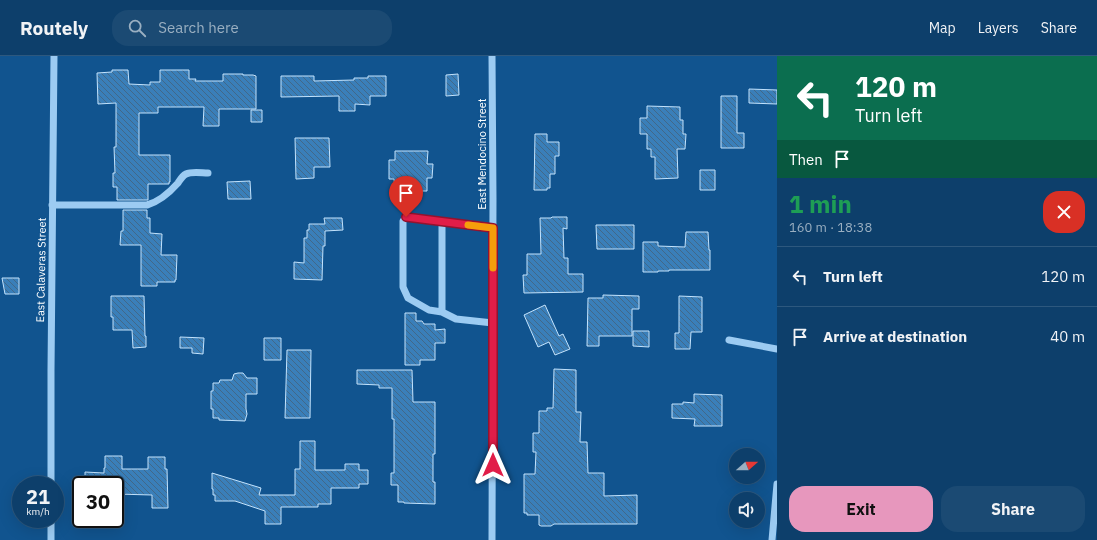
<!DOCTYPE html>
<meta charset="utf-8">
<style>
body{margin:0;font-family:"IBM Plex Sans",sans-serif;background:#1b4a73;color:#f1f3f6;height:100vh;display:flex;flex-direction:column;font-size:15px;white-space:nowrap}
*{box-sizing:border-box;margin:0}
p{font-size:13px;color:#9aafc1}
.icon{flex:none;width:22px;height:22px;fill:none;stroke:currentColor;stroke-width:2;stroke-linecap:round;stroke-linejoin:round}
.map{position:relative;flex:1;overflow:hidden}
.drawer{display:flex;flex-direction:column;background:#0d3f6b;width:320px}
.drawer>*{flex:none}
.top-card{background:#0b6e4f;color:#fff;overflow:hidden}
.needle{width:26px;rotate:69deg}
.controls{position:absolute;left:729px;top:392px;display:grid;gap:8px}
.controls a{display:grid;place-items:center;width:36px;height:36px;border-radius:50%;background:#0d3f6b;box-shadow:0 4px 16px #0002,0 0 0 1px #2d587e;font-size:20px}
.speed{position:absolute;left:12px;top:420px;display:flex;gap:8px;font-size:20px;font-weight:700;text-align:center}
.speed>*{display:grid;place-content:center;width:52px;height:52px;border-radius:50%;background:#0d3f6b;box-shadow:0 4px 16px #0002,0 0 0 1px #2d587e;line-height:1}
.speed small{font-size:10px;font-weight:400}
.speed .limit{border:2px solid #111;border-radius:6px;background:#fff;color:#111}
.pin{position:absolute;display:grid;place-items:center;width:34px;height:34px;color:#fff;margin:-41px -17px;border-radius:50% 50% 50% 0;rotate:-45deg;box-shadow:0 0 4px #0007}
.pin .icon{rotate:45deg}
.me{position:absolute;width:44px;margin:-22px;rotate:0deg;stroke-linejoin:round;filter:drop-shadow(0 0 3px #0008)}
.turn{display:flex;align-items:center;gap:14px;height:84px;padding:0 12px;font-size:18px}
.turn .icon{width:52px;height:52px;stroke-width:2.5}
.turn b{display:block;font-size:28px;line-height:34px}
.then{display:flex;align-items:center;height:38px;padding:0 12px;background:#0003;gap:8px;font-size:15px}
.round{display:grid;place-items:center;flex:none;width:42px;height:42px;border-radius:16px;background:#1b4a73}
.headline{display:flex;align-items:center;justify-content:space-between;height:68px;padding:0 12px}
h1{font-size:24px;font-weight:700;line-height:30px;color:#1e9e55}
.button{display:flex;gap:8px;margin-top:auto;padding:8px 12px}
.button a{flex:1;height:46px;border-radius:16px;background:#e797bd;color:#111;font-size:16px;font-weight:700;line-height:46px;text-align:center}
.button a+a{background:#1b4a73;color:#f1f3f6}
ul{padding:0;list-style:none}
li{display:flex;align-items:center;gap:12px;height:60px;padding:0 12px;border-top:1px solid #2d587e}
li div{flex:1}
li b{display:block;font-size:15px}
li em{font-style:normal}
header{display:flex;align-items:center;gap:24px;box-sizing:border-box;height:56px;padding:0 20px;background:#0d3f6b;border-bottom:1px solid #2d587e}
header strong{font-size:19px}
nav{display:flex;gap:22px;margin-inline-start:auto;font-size:14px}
.search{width:280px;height:36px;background:#1b4a73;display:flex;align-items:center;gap:10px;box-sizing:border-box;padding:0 14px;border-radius:16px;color:#9aafc1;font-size:15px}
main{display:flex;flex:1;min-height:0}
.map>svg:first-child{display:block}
.building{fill:url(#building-back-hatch);stroke:#c3e3fd}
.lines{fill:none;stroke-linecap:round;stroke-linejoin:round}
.minor{stroke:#9ccbf2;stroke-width:7}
.route-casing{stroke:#92132f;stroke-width:10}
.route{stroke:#e11d48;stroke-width:7}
.slow{stroke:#f59e0b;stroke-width:7}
.labels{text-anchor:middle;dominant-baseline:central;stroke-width:3.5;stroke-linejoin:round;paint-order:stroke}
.street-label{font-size:11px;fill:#fff;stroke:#11548f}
</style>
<header>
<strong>Routely</strong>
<div class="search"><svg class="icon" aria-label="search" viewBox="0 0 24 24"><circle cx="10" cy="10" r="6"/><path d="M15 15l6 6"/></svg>Search here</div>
<nav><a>Map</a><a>Layers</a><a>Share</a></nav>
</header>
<main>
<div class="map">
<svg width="777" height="484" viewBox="0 0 777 484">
<defs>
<pattern id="building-back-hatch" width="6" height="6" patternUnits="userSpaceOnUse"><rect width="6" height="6" fill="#3a7fb9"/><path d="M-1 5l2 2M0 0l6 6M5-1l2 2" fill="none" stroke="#426888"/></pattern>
</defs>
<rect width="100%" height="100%" fill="#11548f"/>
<path class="building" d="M112,14H128L129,28L150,29V26H160V14H189V23H196L195,25H223V18H243V19H253L256,20V53H219V70H203L204,51H158V57H139V99H170V126H169V128H148V144H117V131H113V117H115L114,91H116V47L98,48L97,17L112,16Z
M458,18L459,39L446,40V19Z
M281,20H314V25L354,24V22H368V20H386V40H370V49L355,48V55H339V40L281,41Z
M749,33L777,34V48L749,47Z
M721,40H737V77H744V92H721Z
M647,50L680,51V64H683V78H686L685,93H677L678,122L655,123V101H651V93H647V78H640V62H647Z
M251,54H262V66H251Z
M535,78H547V86H559V100H555V118H550V132H547V134H534Z
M295,82H329L330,111H314V122L296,123Z
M395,95H428L427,108H433L432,122H427V135H414V145H401V135H395L394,123H389V104H395Z
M700,114H715V134H700Z
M250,125L251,143H228L227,126Z
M123,154H147V162H150V177L162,178L161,199H177L176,224H175V226H157V230H141V189H120L121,175H123Z
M552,161H567V173L563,172L564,202H568V218H583V236L524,237L523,219H527V198H541L540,162H551Z
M324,162H342L343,174L325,175V190H323L322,224L294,223V206L304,207V182H307V174H309V168H325Z
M596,169H634V193H597Z
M686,176H708L709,194H710V214H669V215H658V216H643V186H658V190L685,191Z
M2,222H19V238H5Z
M603,239L639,240V253H632V280H599V290H587L588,242H603Z
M111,240H144L145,280H146V291L133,292L132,274H113V261H111Z
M679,240L702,241V276H691L690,293H675V277H679Z
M545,249L559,280L563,278L570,293L555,299L549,286L538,291L524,259Z
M405,257H416V265H422L424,268H435V274L445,273V287H435V304H420V309H405Z
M633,275H649V291L633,290Z
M180,281L204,282L203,298L192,297V292H180Z
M264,282H281V304H264Z
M287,294H311L310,362H285Z
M554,313L576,314V356H581L580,386H587L588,417H604V440L637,439V468H554L551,470H541L539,469V459H527V457H524V418H535L536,396H533V377H539V355H547V352H553Z
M357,314H412L413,346H435V398H433V426H435V448L404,447V446H398V429H391V417H394V363H392V332H379V329L357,328Z
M238,317H243L247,322H257V338H246V353L247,358L245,365L219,364V362H213V353H211V335H213V327H219L220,324H232L234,318Z
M694,338L722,339V370H694L695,363L672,362V348H683V346L694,347Z
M300,385H315V414H345V408H359V414H368V428H359V432H331V448H318V451H281V468H265V455L235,445H215V439H213V433H212V417L261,432L259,439H295V413H300Z
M105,400H122V413H148V401H165V413H167L168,452H152V439L115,438V429H85V416L104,417V412H105Z"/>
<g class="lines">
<path class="minor" d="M492,0L493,142L492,484
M52,149H147C158,146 170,136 178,127C180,124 182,120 186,118C192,115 202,117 208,117
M442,256V165
M493,267L456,263L442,256L429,254L408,242L403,231V165L406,161L493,172
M729,284L777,293
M51,429V315L54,0
M51,463V484
M772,484L777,428"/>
</g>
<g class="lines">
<defs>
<path id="route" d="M406,161L493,172V409"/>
</defs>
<use href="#route" class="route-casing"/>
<use href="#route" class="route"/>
<path class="slow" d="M468,169L493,172V212"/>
</g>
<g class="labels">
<g class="street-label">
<text transform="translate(482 98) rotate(-90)">East Mendocino Street</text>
<text transform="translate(41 214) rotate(-89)">East Calaveras Street</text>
</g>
</g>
</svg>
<div class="controls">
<a><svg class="needle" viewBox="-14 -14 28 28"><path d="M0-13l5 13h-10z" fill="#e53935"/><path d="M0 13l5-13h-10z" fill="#9aafc1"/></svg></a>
<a><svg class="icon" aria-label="sound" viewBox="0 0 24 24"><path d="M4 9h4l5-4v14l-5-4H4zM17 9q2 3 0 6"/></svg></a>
</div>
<div class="speed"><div>21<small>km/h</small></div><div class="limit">30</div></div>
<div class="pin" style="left:406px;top:161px;background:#d93025"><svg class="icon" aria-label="arrive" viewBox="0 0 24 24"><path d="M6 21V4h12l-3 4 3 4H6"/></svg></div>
<svg class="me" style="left:493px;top:409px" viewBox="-20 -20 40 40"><path d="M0-17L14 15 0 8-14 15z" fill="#e11d48" stroke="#fff" stroke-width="4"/></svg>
</div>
<section class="drawer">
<div class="top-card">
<div class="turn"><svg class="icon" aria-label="left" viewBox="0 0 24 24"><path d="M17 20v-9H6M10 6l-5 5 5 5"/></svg><div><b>120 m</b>Turn left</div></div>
<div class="then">Then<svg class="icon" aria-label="arrive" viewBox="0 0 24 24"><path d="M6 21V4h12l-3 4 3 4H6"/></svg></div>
</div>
<div class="headline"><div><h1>1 min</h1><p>160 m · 18:38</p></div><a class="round" style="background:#d93025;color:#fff"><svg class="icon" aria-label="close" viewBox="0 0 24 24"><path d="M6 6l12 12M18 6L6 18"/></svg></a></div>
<ul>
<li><svg class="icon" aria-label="left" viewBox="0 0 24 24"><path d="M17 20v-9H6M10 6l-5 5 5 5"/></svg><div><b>Turn left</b></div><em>120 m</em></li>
<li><svg class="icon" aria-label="arrive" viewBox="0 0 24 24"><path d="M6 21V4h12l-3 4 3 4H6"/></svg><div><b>Arrive at destination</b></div><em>40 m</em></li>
</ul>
<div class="button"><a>Exit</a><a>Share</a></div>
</section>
</main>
